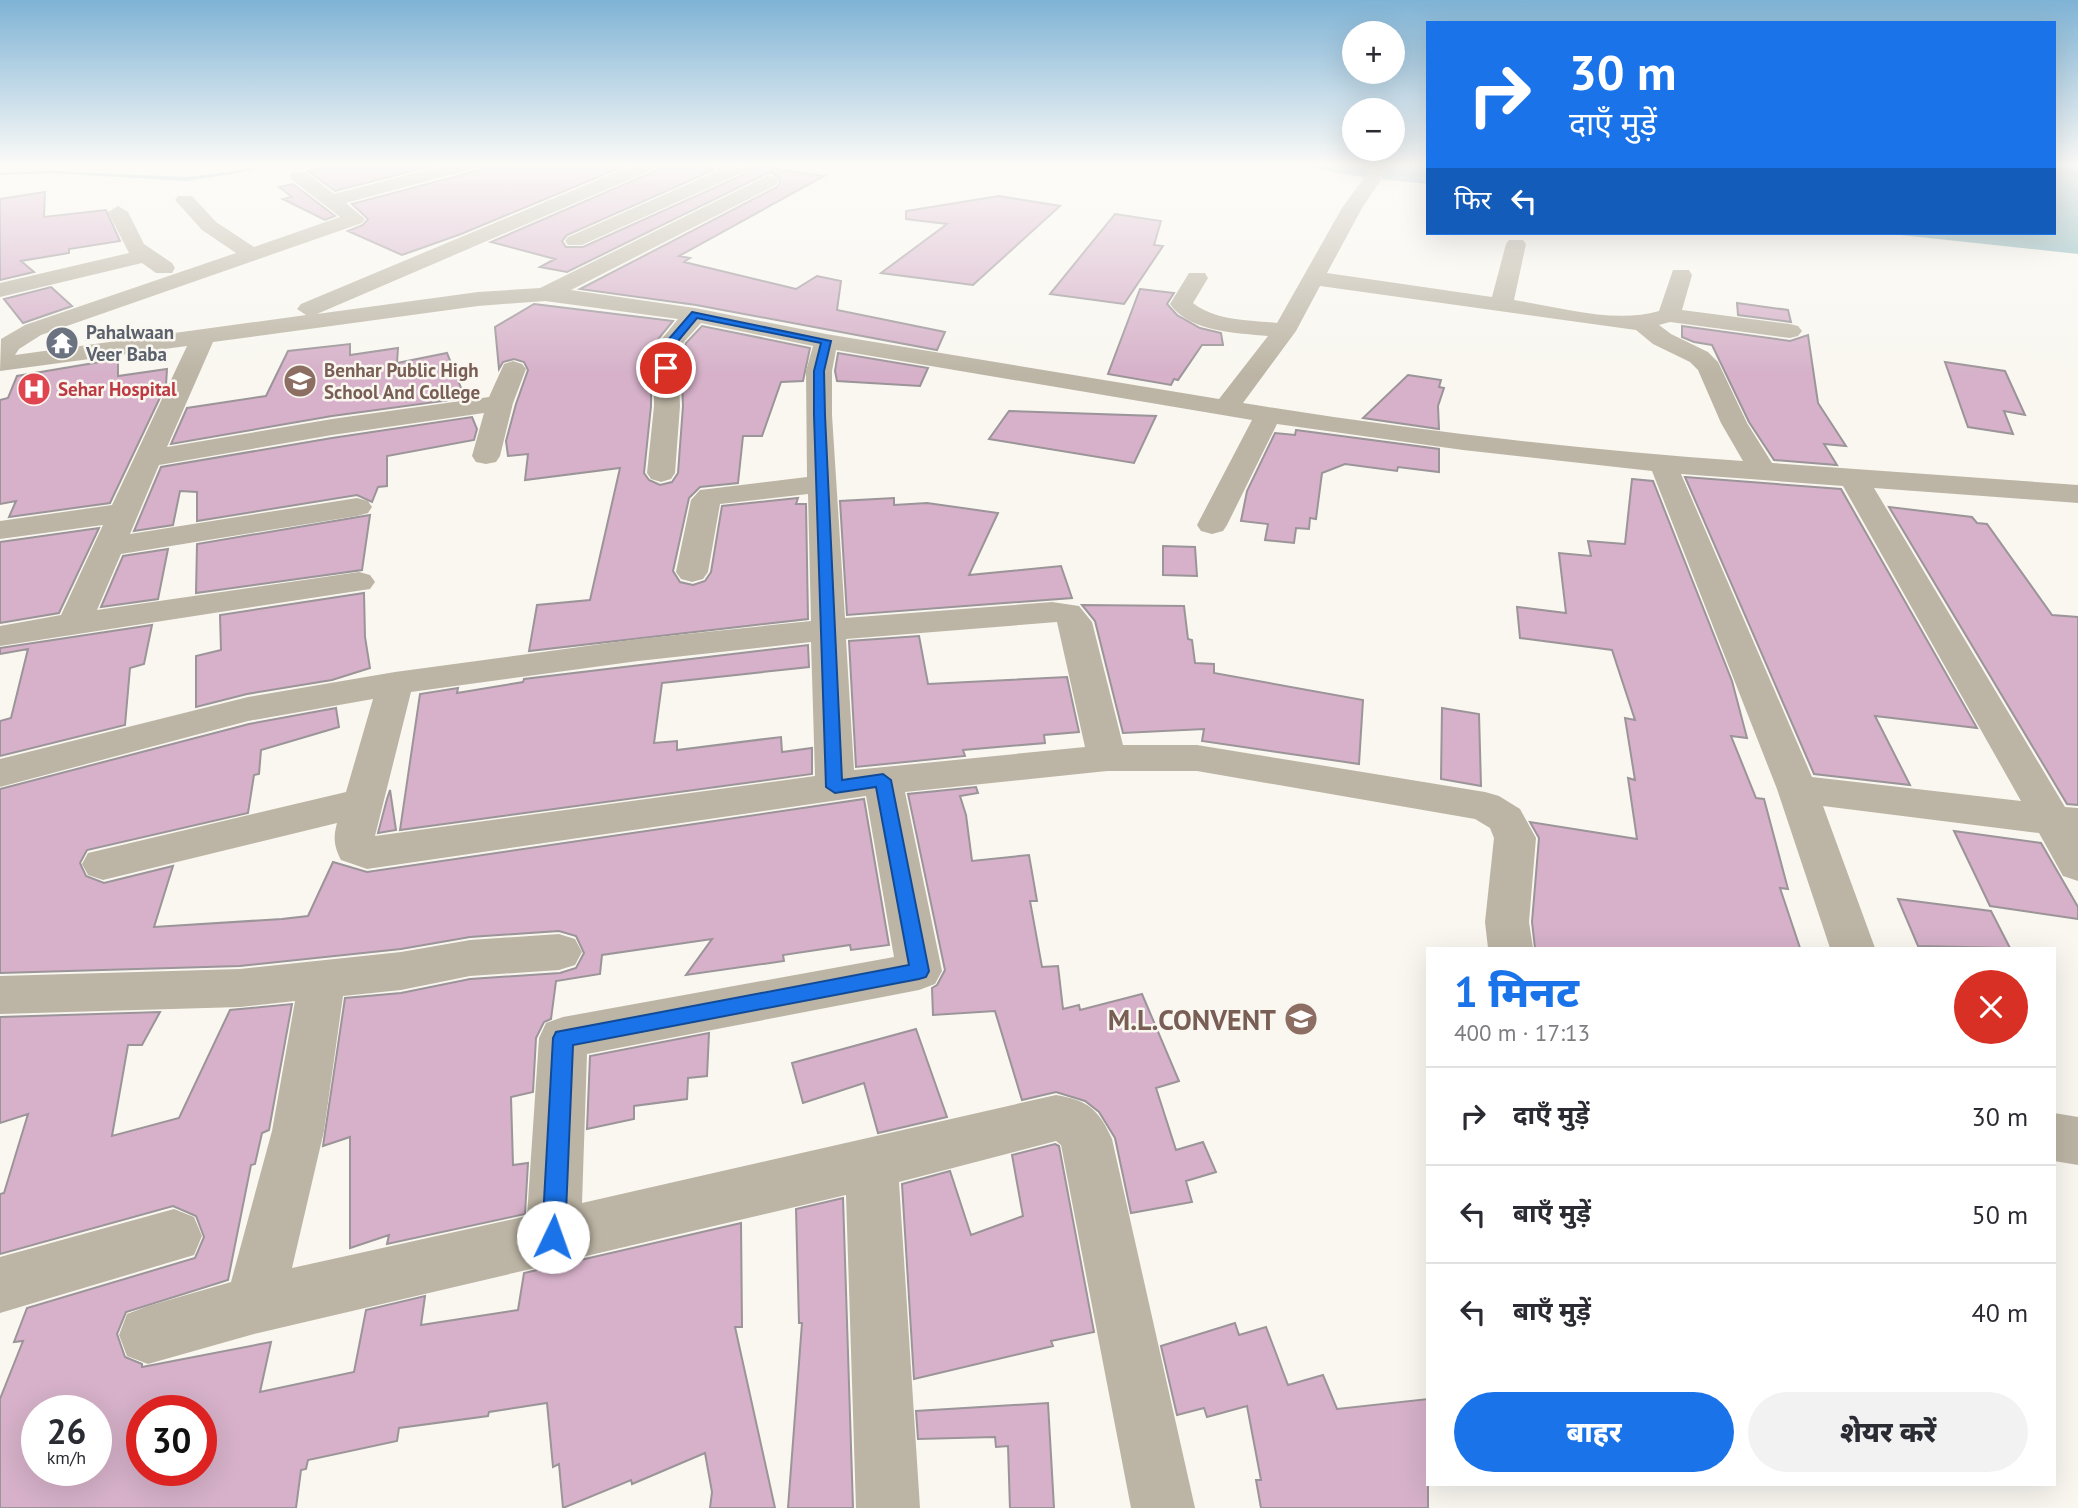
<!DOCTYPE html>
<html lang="hi">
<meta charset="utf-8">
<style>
body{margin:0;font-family:"PT Sans","Noto Sans Devanagari",sans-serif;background:#f2f2f3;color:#2b2b33;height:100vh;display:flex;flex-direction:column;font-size:26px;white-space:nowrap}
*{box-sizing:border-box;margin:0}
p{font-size:23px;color:#7c7c81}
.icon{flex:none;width:38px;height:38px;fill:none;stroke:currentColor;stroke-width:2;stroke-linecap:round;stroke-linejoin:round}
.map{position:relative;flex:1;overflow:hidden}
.side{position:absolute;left:1426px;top:947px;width:630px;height:539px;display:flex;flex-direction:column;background:#fff;border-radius:0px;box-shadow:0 7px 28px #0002}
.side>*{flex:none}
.hud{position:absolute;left:1426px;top:21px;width:630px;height:214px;border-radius:0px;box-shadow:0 7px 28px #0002;background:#1a73e8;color:#fff;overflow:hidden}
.controls{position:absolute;left:1342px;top:21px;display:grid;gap:14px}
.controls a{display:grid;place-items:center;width:63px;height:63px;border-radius:50%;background:#fff;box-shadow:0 7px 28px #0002;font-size:35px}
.speed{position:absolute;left:21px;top:1395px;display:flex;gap:14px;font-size:35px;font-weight:700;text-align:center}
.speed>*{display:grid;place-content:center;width:91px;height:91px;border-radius:50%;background:#fff;box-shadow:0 7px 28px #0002;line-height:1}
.speed small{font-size:18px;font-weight:400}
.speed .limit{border:10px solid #d22;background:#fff;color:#111}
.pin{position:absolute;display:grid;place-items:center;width:60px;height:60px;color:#fff;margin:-30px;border:4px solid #fff;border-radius:50%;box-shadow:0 2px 7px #0007}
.me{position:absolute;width:77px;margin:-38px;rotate:3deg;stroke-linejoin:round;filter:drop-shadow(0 0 5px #0008)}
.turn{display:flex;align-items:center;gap:24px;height:147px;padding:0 28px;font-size:32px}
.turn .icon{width:91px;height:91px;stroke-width:2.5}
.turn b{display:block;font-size:49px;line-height:60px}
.then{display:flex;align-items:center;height:66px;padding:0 28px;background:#0003;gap:14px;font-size:26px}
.round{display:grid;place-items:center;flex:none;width:74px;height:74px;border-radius:37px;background:#f2f2f3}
.overview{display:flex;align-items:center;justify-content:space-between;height:119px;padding:0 28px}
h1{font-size:42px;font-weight:800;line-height:52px;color:#1a73e8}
.primary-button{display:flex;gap:14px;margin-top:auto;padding:14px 28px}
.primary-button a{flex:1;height:80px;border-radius:42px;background:#1a73e8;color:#fff;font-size:28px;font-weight:800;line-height:80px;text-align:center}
.primary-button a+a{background:#f2f2f3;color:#2b2b33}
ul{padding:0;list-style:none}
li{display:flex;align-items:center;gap:21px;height:98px;padding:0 28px;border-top:2px solid #e1e1e2}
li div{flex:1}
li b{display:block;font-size:26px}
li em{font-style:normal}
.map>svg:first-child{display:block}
.water{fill:#81b2b9}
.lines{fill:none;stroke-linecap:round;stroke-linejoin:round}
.stream{fill:#81b2b9;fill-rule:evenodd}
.building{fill:#d6b1c9;stroke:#9b9498;stroke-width:2;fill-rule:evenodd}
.minor{fill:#bcb5a5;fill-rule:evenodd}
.route{fill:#1a73e8;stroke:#114b97;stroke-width:2}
.labels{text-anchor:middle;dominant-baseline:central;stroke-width:5;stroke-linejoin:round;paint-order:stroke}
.far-worship-label{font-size:19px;font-weight:bold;fill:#5b616d;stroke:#f9f7f0;text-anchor:start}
.far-education-label{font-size:19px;font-weight:bold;fill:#785e54;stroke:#f9f7f0;text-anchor:start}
.far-health-label{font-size:19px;font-weight:bold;fill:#be3a42;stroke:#f9f7f0;text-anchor:start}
.near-education-label{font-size:28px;font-weight:bold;fill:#785e54;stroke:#f9f7f0;text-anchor:end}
</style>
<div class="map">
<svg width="2078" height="1508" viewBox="0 0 2078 1508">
<rect width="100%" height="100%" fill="#f9f7f0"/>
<path class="water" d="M1282,163H1428V184L1362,177Z
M2055,163H2078V254L1882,233H2054Z"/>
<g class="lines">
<path class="stream" d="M269,163H276L237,173L187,181L51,173L0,175V173L51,171L187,177L237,171Z"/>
</g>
<path class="building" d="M346,163H443L335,191L308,171Z
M485,163H632L461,234L402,255L348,231L363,225L368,219L352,204L480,170Z
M665,163H707L714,170L567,235L562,241L566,247H583L743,175L748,168L740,163L824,176L679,256L690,258L684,262L796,289L817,276L841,281L837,310L945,332L937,350L696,305L580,289L777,187L780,182L778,176L770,172L567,272L540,267L555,259L491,242L660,169Z
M293,184L335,216L325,220L283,199L292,197L279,187Z
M45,192L44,217L106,210L120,241L69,249V253L21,261L34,272L0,280V199Z
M999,196L1060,206L973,285L881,273L947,224L906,219V211Z
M1115,214L1161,221L1154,245L1163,246L1124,304L1050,294Z
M51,287L72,306L23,323L4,299Z
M1140,289L1174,293L1167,304L1177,315L1200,328L1221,333L1223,345H1202L1178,380L1174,379L1171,385L1108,374Z
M1737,303L1788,310L1791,322L1738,315Z
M534,304L673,321L659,338L651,359V406L644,473L649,480L660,485L672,482L678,473L683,406L681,359L686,343L702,326L810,348L803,381L781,382L762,436H743L738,483L700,487L689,498L673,571L680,582L693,585L705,581L711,572L722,506L798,498L796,504H806L808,619L529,651L537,605L590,600L620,468L525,480L528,454L508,456L506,441L516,404L528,370L524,362L514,359L503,362L499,369L495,327Z
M1682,326L1790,341L1808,335L1818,403L1846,446L1824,444L1837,465L1774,460L1749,422L1712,345L1694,342L1682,337Z
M350,344V355L398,348L397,363L447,353L465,398L332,416L171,444L187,408L266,396L288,351Z
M838,353L928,368L920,386L837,381L835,371Z
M118,359V376L167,369L166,385L110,503L9,517L16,501L0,504V400L8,398L17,376Z
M1945,362L2005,371L2025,415L2004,411L2013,434L1968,427Z
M1408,375L1441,380L1439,387L1444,388L1438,406L1439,429L1363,418Z
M1009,411L1156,416L1134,463L989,439Z
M472,417L477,429L474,440L387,456V486L378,487L372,502L357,495L197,521V492L180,491L173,525L134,531L161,467L332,438Z
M1296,430L1439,449V472L1398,467L1397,471L1345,464L1322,473L1316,519L1310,518L1309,529L1296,528L1294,543L1265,540L1268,524L1241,521L1247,491L1275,433L1295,435Z
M1685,477L1841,489L1977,728L1875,716L1910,785L1814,774Z
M1632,479L1653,481L1732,681L1747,738L1731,736L1756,798L1764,799L1788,889L1780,888L1800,948H1535L1532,922L1539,838L1530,822L1637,839L1628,778L1635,780L1625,718L1635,720L1612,650L1520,638L1517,607L1566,613L1559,553L1591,556L1588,541L1625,544Z
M894,498V505L927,503L998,513L969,575L1061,566L1072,598L847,615L840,501Z
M1889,507L1972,517L1977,523L1987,524L2052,615L2078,617V805L2067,804Z
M370,515L362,570L196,593L197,544Z
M99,528L59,613L0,623V542Z
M1163,546L1195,547L1197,576L1163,575Z
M168,549L158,599L101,607L123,556Z
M364,593L365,637L370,668L332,680L247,694L196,707V656L221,650L220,615Z
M1082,605L1184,606L1188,639L1192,640L1195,663L1214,664V673L1363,700L1359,764L1202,741L1204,729L1123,733L1095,621Z
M152,625L144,664L130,668L125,725L0,756V721L11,718L28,649L0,654V648Z
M919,636L928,684L1067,677L1079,732L1044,735L1045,743L963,750L965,756L856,767L849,641Z
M808,645L809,667L662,683L654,743L677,741V750L781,737L782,752L812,748V774L400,830L420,694L458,688L457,693L523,682L524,679Z
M336,708L339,727L261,750L259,774L254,775L248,813L87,850L80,863L86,876L104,883L173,866L154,927L282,919L308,916L333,862L367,872L864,799L889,945L851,950L850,945L783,955L784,961L686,975L712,939L602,955L600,974L556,981L551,1019L544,1022L536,1038L533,1092L511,1097L513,1165L528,1163L525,1214L387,1244L389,1235L350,1248V1137L323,1146L345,998L401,993L470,979L560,973L576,968L584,953L576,936L559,931L470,937L401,949L240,966L0,973V789L249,724Z
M1442,708L1479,714L1481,786L1441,779Z
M976,787L978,793L960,796L966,815L972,861L1029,855L1037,901H1030L1042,967L1058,966L1063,1009L1079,1005L1080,1010L1142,994L1179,1081L1156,1088L1176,1150L1203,1142L1216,1172L1186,1181L1192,1202L1131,1213L1115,1138L1099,1112L1085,1101L1056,1092L1022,1100L995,1011L933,1015L932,988L937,985L945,970L908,794Z
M390,790L396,830L378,833L387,799Z
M1954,831L2041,843L2078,907V919L1990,906Z
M1898,899L1991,911L2010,948L1918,946Z
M292,1004L269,1130L262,1133L255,1164L251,1165L228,1280L126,1312L117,1334L125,1357L142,1364V1367L271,1342L260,1392L354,1372L366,1310L425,1296L421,1325L518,1310L524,1273L741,1223L742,1327H735L775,1508H710L712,1492L705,1453L632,1484L631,1480L563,1508L559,1464L553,1467L547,1403L489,1412L488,1416L399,1428L397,1441L308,1460L306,1469L301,1470L296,1508H0V1399L23,1341L14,1342L27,1308L195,1258L204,1237L196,1216L173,1206L0,1254V1194L4,1193L28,1114L0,1123V1017L160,1012L142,1045H128L112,1136L179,1118L230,1010ZM37,1410H96V1470H37ZM142,1410H201V1470H142Z
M916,1029L947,1117L878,1133L864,1083L803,1103L792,1063Z
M709,1033L707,1076L688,1078L687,1099L634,1106V1119L587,1129L590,1056Z
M1055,1144L1059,1146L1094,1332L1051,1341L1053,1346L914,1379L902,1184L950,1171L971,1235L1023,1216L1012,1155Z
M843,1198L853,1508H788L802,1323H799L796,1209Z
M1235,1323L1239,1335L1266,1327L1288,1385L1323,1375L1337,1409L1428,1399V1508H1261L1256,1480H1261L1247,1406L1207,1417L1204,1408L1177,1415L1161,1346Z
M1048,1403L1054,1508H1010L1008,1446L996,1447L995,1437L918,1439L916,1411Z"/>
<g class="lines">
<path class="minor" d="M453,163H482L479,167L346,203L365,219L362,223L41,335L19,349L15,355L306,315L297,309L301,304L638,163H662L659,167L317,314L478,292L540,288L769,175L776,177L778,181L776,185L571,290L695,308L826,334L1219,399L1268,336C1237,333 1189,332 1170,304L1189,273H1205L1208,278L1193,303C1215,321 1250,320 1277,323L1342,208L1374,164H1386L1389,168L1362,208L1327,273L1492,297L1506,244L1509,240H1523L1526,244L1514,300C1560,307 1614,324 1659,311L1673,270H1689L1692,275L1682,310L1790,324L1798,326L1802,331L1798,336L1790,338L1670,322L1659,325L1671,334L1708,352L1718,362L1747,423L1772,463L2078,485V503L1874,488L2065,807L2078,808V881L2063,876L2039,833L1823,806L1875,948H1830L1777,789L1652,471L1463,450L1277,424L1227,525L1223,531L1212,534L1201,531L1197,525L1252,420L836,350L832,371V415L845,618L1052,602L1079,606L1092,622L1123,745H1197L1485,792L1499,796L1520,809L1536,838L1529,922L1533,948H1488L1485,922L1494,838L1490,828L1475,819L1197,771H1107L905,792L942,971L935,984L919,990L587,1054L582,1203L1056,1095C1088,1100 1099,1110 1112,1139L1195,1508H1131L1061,1145L1056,1141L899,1182L920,1508H856L846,1195L254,1334L148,1364L127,1356L119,1335L127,1314L148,1306L231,1282L272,1131L295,1001L240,1007L0,1014V976L240,969L401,952L470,940L559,934L575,939L582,952L575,965L559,970L470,976L401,990L343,996L324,1131L292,1268L527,1216L539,1038L546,1023L563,1017L894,957L866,796L367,869L341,860C334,846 333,838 337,823L103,880L88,875L82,864L88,853L346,792L373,699L248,721L0,787V759L248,697L395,672L638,639L811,621L808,494L720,504L708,572L703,579L692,582L681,579L676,572L691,500L700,490L807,477L806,371L813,346L701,323L684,342L678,359L680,406L675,473L671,479L661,482L651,479L647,473L654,406V359L661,340L678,319L545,301L478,306L213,342L167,447L332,419L489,397L504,364L513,361L522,364L526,369L513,403L500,456L496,462L486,464L476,462L472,456L484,413L332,435L159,465L130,534L357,498L368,501L372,507L368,513L357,516L121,554L97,610L359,572L370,575L375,582L370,589L0,646V626L61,615L103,525L0,539V521L112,505L187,346L0,371L1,339L25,325L236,253L202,230L175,200L178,196H192L216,222L254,247L340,217L292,180L290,176L292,172H306L334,194ZM1320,286L1636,330L1653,344L1690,362L1698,370L1721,423L1743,461C1576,449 1408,430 1243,403L1296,331ZM1681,474L1843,486L2021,801L1812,777ZM1057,622L1085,747L854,770L846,639ZM811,642L815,776L375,836L411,692L638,661Z
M709,163H735L745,169L742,173L582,245H568L565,241L568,237L720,170Z
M118,206L128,212L144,244L172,263L175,268L172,273H156L142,263L0,297V283L129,253L108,212Z
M2054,1113L2078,1117V1165L2054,1161Z
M174,1209L194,1217L202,1236L194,1255L0,1313V1257Z"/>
</g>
<linearGradient id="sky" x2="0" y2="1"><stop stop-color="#7fb3d5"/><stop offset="0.44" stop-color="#fcfbf8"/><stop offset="1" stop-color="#fcfbf8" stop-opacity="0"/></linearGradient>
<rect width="2078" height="374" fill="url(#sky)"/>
<path class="route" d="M692,312L831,341L824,371L825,415L842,780L883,774L891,780L929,971L926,977L919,979L573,1045L565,1237L561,1245L553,1248L545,1245L542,1237L553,1038L556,1032L909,965L876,787L835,793L826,787L814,415V371L821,343L697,318L678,341L671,368L662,370L668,340Z"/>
<defs>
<symbol id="temple-disc" viewBox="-11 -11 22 22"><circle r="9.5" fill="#6b7280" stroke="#f9f7f0"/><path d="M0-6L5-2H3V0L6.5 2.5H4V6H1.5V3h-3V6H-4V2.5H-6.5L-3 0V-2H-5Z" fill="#fff"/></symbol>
<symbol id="school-disc" viewBox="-11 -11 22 22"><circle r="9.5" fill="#8d6e63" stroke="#f9f7f0"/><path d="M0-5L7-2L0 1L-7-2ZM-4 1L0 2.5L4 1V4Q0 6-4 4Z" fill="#fff"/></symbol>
<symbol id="hospital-disc" viewBox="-11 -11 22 22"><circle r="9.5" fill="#e0444e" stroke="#f9f7f0"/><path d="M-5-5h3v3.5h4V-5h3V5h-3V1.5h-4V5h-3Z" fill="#fff"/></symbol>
</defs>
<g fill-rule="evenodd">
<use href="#temple-disc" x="43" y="324" width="38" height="38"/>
<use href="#school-disc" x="281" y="362" width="38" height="38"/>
<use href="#hospital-disc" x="15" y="370" width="38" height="38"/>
<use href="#school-disc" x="1282" y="1000" width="38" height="38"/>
</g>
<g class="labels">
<g class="far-worship-label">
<text x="86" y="332">Pahalwaan<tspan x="86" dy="22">Veer Baba</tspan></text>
</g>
<g class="far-education-label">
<text x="324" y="370">Benhar Public High<tspan x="324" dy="22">School And College</tspan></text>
</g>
<g class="far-health-label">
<text x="58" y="389">Sehar Hospital</text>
</g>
<g class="near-education-label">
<text x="1276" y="1019">M.L.CONVENT</text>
</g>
</g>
</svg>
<div class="controls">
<a>+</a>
<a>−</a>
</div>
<div class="speed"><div>26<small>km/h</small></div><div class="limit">30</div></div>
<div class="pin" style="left:666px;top:368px;background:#d93025"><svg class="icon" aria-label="arrive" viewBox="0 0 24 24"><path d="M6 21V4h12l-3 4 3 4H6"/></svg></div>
<svg class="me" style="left:553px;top:1237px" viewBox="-20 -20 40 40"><circle r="19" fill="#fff"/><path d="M0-13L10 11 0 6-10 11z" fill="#1a73e8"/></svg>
<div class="hud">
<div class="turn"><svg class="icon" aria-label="right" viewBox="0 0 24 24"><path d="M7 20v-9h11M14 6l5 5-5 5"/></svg><div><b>30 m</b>दाएँ मुड़ें</div></div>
<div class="then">फिर<svg class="icon" aria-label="left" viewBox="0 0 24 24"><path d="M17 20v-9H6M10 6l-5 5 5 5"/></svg></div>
</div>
<section class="side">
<div class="overview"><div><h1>1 मिनट</h1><p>400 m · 17:13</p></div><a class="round" style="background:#d93025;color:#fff"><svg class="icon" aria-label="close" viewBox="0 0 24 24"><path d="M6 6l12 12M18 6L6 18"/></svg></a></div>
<ul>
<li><svg class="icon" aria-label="right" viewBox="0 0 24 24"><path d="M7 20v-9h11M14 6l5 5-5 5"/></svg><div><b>दाएँ मुड़ें</b></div><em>30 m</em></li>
<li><svg class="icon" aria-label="left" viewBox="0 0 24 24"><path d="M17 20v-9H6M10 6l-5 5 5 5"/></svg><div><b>बाएँ मुड़ें</b></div><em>50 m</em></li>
<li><svg class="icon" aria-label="left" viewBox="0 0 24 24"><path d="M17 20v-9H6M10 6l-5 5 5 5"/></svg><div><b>बाएँ मुड़ें</b></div><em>40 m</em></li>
</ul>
<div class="primary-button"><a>बाहर</a><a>शेयर करें</a></div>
</section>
</div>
